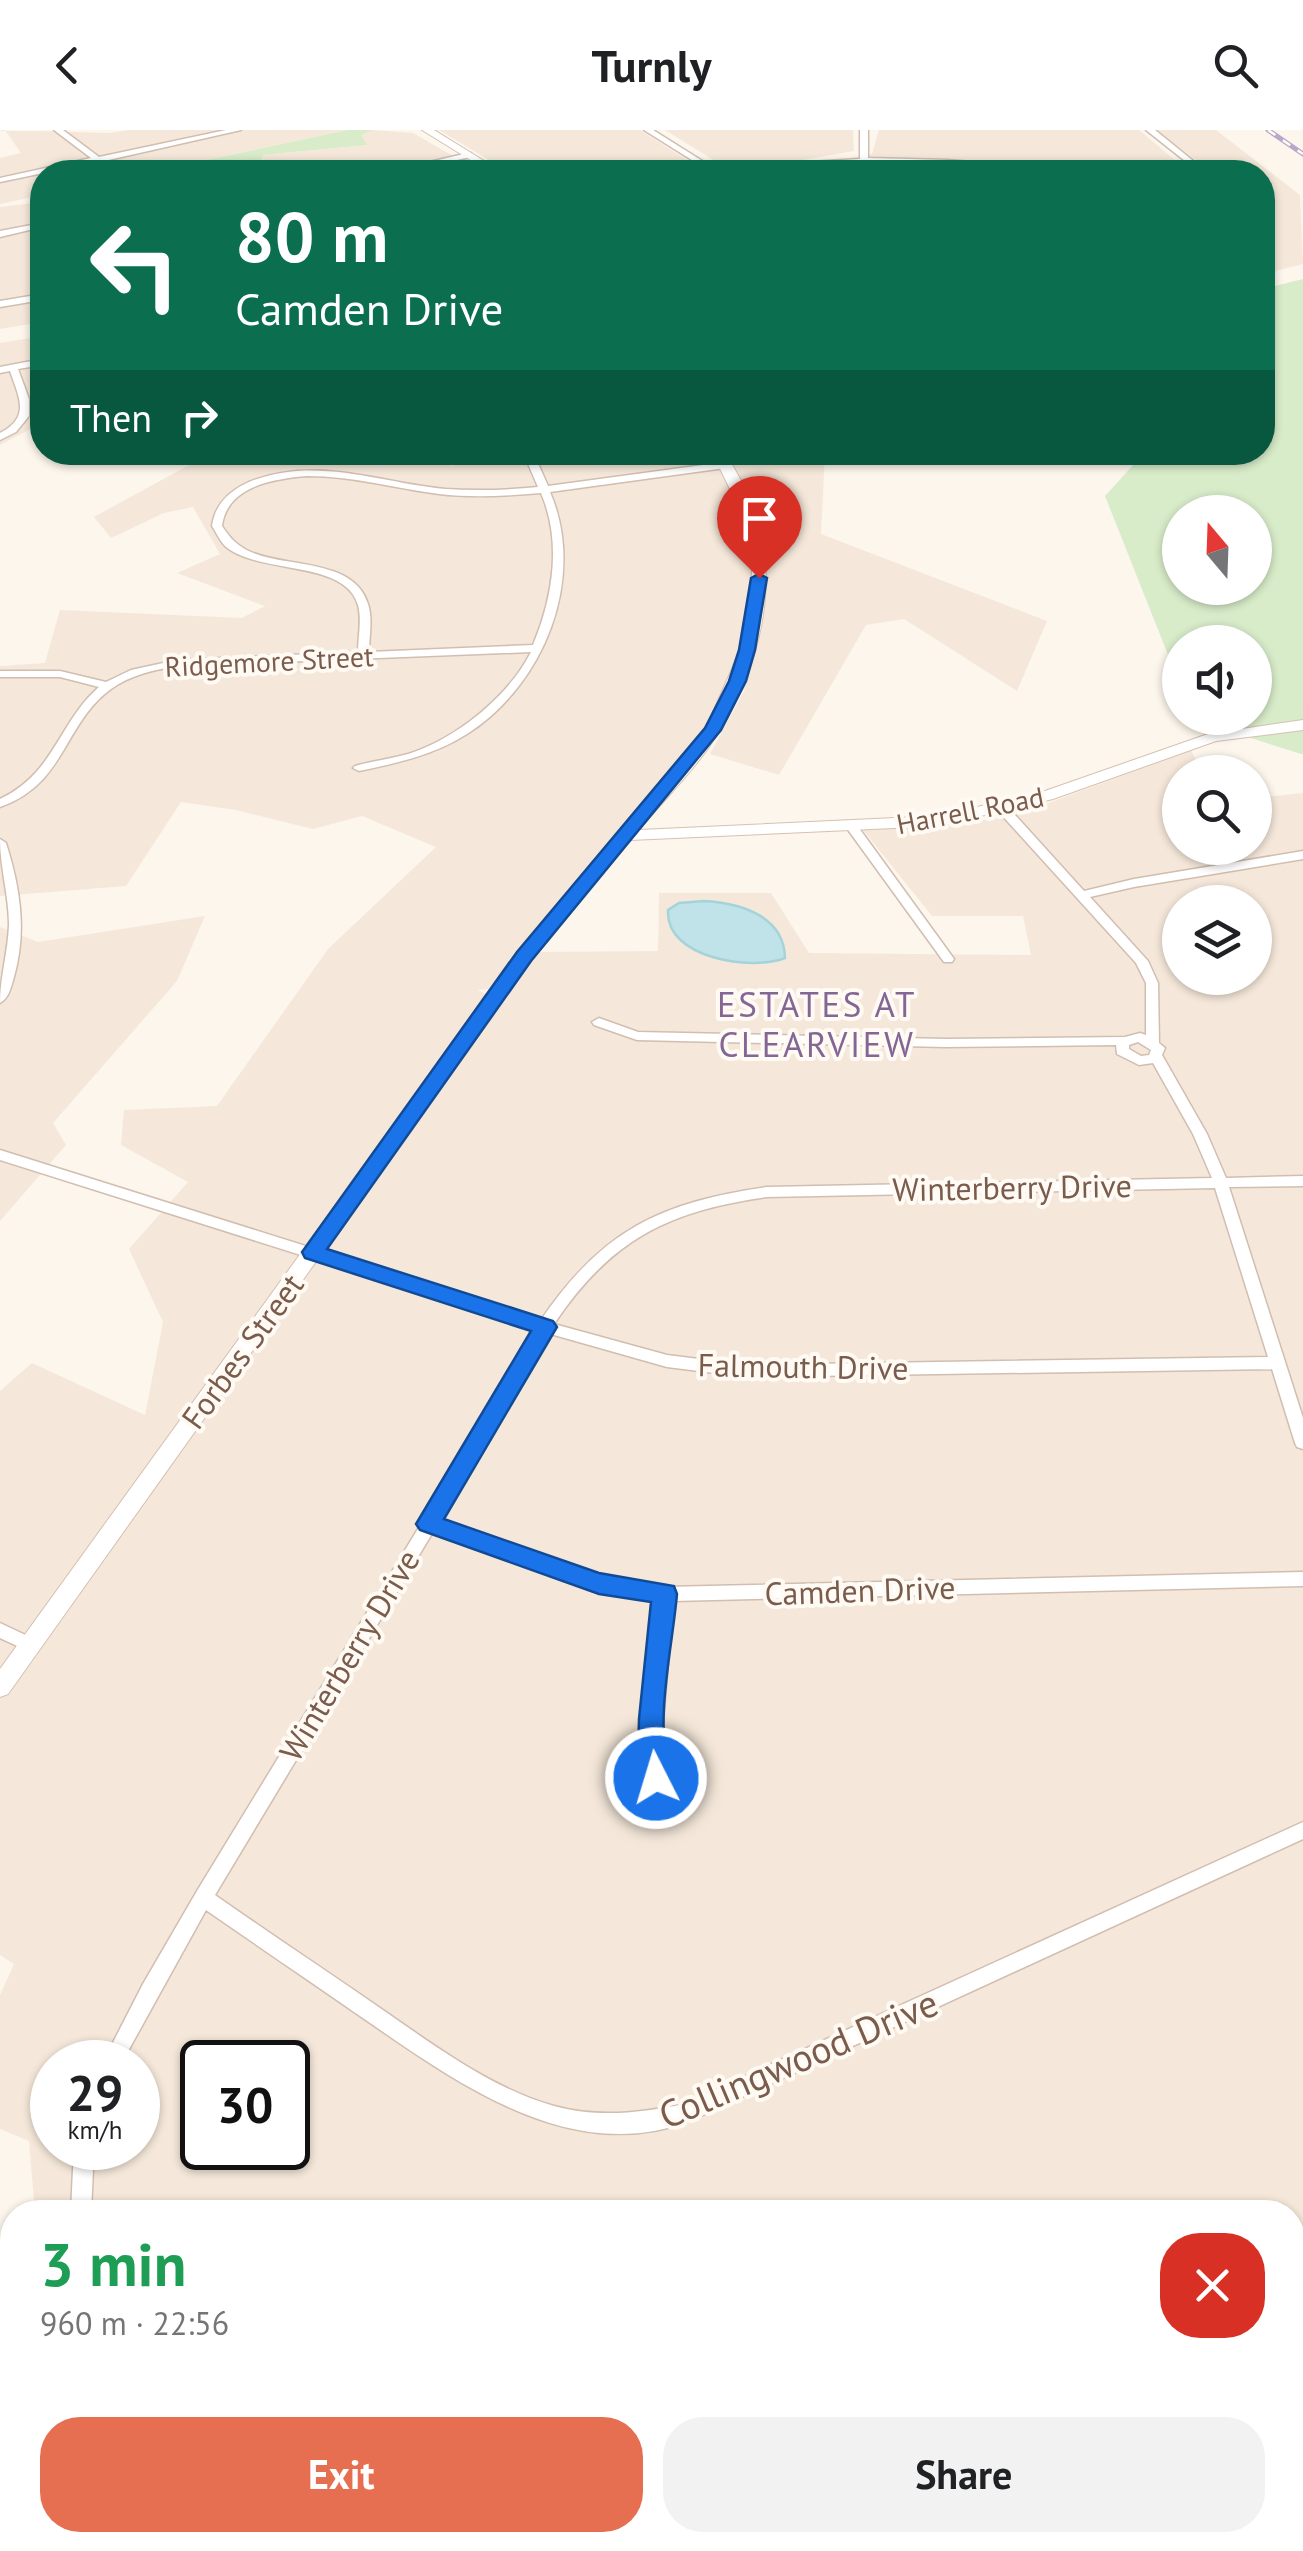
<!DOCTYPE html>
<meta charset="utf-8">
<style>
body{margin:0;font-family:"PT Sans",sans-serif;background:#f2f2f2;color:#202124;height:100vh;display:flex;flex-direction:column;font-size:38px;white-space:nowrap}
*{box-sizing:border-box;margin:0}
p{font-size:32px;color:#757577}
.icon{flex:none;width:55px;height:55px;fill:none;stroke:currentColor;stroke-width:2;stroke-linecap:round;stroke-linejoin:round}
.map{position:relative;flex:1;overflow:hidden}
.drawer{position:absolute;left:0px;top:2070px;width:1305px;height:352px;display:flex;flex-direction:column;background:#fff;border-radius:40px 40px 0 0;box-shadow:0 2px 8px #0004}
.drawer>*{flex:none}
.guide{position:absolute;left:30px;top:30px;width:1245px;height:305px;border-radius:40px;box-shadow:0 2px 8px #0004;background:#0b6e4f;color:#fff;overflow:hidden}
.needle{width:65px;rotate:341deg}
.tools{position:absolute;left:1162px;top:365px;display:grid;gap:20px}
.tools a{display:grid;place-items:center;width:110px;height:110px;border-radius:50%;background:#fff;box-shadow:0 2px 8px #0004;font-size:50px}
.speed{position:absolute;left:30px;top:1910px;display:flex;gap:20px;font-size:50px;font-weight:700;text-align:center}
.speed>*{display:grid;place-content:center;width:130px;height:130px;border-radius:50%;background:#fff;box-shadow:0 2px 8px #0004;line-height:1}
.speed small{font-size:25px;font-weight:400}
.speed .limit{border:5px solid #111;border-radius:15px;background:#fff;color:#111}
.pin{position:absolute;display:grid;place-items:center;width:85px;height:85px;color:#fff;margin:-102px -42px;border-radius:50% 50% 50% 0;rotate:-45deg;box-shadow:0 0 10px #0007}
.pin .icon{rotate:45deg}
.me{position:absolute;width:110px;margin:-55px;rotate:355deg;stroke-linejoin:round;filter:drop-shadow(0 0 8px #0008)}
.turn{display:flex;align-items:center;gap:35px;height:210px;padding:0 40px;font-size:45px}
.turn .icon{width:130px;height:130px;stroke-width:2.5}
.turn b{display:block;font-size:70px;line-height:85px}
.then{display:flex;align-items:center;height:95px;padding:0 40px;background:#0003;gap:20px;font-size:38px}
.round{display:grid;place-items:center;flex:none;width:105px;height:105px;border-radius:40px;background:#f2f2f2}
.summary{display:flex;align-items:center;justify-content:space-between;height:170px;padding:0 40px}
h1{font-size:60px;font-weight:600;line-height:75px;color:#1e9e55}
.button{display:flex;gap:20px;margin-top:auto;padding:20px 40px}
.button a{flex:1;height:115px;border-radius:40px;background:#e76f51;color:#fff;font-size:40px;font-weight:600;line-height:115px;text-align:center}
.button a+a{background:#f2f2f2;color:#202124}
header{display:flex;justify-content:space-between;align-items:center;height:130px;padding:0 40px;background:#fff;font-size:45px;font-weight:600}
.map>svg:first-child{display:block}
.residential{fill:#f5e8da;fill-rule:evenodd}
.green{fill:#d8ecc9;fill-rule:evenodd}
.water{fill:#bfe3e8;stroke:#a5d3da;stroke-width:2.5}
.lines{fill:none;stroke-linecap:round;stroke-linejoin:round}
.street-casing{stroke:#d1beb0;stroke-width:3}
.secondary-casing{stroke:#d6c0b0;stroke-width:2}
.street{fill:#fff;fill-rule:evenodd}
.secondary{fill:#fff;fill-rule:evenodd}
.rail-casing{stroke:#b9a8c9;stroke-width:5}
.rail{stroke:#fffaf3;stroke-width:2.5;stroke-dasharray:9;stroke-linecap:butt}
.route{fill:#1a73e8;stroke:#114b97;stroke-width:2.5}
.labels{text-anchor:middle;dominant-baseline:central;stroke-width:8;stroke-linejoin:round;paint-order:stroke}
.far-street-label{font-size:28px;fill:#7a5c4d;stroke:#fffaf3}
.street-label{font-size:32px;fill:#7a5c4d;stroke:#fffaf3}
.neighbourhood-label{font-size:35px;letter-spacing:2.5px;fill:#846695;stroke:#fffaf3}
.near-street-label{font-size:38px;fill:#7a5c4d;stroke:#fffaf3}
</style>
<header><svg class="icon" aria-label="back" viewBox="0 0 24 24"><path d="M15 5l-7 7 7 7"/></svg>Turnly<svg class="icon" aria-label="search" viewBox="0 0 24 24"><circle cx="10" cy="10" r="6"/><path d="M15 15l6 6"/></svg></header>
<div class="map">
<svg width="1303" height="2421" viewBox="0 0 1303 2421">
<rect width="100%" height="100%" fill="#fdf6ec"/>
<path class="residential" d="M0,0L110,3L128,0H347L151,42H42V65L0,74V28L21,23L5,0Z
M373,0L413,3L481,42H258L263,25L367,15L361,5Z
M439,0H640L706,42H509Z
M665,0H853L854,21L733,42Z
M879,0H1139L1188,41L775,42L872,24Z
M1155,0H1216L1300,65L1303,134L1263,144L1262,42H1213Z
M42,72V192L0,199V77Z
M42,206V293L0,315V213Z
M211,323H386L452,336L465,330L458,323H709L731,357L753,418L750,462L739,528L719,577L688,624L488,859L477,860L502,870L537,822L658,821L659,763H771L809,823L1031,825L1023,786H932L863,700L985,690L1043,675L1191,620L1201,642H1180V718H1255V668L1303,663V2421H122L109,2410H1292V2082H35L29,2011L0,1999V1865L14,1834L0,1825V1261L32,1233L145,1285L163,1192L129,1119L188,1052L121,1015L124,980L217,976L328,819L436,717L362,686L313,699L236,680L181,672L126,756L0,766V536L45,533L60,480L242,488L265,476L177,443L220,424L193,377L164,383L111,408L94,387ZM1180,772H1255V848H1180ZM52,1932H138V2018H52ZM202,1932H288V2018H202Z
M720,323H825L821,404L1047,491L1017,561L904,489L866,495L779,645L710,624L744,561L762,488L765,421Z
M205,786L177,851L53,993L66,1015L0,1091V797L38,812Z
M12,2141V2307L0,2293V2148Z"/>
<path class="green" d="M347,0H373L361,5L367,15L263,25L258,42H151Z
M1303,149V624H1301L1194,590L1255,588V512H1180V555L1105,366L1144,323L1262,322L1263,159ZM1180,382H1255V458H1180Z"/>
<path class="water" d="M704,771C739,773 784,785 785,828C753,841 665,829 668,780L679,773Z"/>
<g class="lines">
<defs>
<path id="street" d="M54,0H63L99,27L226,0H241L104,31L100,33L96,32L0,52V48L91,28Z
M644,0H653L720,42H711Z
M860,0H868V28L948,30L1065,40L1069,42L872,33L751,42L794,33L860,29Z
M1146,0H1155L1207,42H1199Z
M468,23H471V27L400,42H387Z
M42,93V97L0,107V101Z
M42,164V170L0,177V171Z
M42,229V235L18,239L29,269V286L16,302L0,310V303C31,287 19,268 10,241L0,243V237Z
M523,322H533L548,356L725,332L730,335L725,338L550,362C587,448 544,555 467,604C434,625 397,633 359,641L353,638L355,636C372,631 391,629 408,624C456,609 509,566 531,522L177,536C154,540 130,545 111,559C63,594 66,654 0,677V669C55,643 58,593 99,557L60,547H0V541H60L106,552L131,540L177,530L358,522C358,507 362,490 358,475C345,429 258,445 225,416C220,411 216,402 212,396C215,374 229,361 249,352C315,325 380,353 446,359C476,361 508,360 538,357ZM307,346C352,346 394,358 439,364C472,368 507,366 541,363C562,412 553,467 533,515L369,522C369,507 373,489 368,474C354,428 287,438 251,422C237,416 230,408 222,396C227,356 273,349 307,346Z
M1002,674L1006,675L1084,761L1134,749L1303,721V729L1134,757L1090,767L1148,831L1158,853L1159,913L1165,918L1162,925L1207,1004L1226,1048L1303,1046V1056L1229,1057L1303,1288V1319L1297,1317L1295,1313L1272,1239L747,1247L667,1237L547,1203L487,1312L439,1391L599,1446L665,1457L1303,1442V1456L673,1471L660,1629L678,1668L675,1674L669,1676L663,1674L642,1629L656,1469L599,1460L433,1402L215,1765C269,1803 325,1840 380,1878C434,1915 490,1958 554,1976C598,1988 640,1983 684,1974L1303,1692V1709L692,1990C570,2039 452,1949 357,1884C307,1849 256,1815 206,1780L122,1932H103L143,1854L197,1761L460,1330L535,1199L0,1030V1020L541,1190C602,1100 661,1072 767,1057L1212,1048L1193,1004L1153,933L1139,935L1117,924L1116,915L945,917L637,910L594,895L592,892L599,888L638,902L945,909L1125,907L1140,903L1146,905V853L1136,833L998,681V675ZM1138,912L1151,920L1149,925L1141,926L1129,919V915ZM1215,1058L1268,1227L747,1235L667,1225L554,1194C611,1109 668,1081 767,1067Z
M852,693L856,694L954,829L952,832H944L846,697Z
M0,709L6,713C20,757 27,801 14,847C11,857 9,868 0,873C0,847 8,822 9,795C9,766 0,738 0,709Z
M0,1493L36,1510L38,1515L36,1520L30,1522L0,1508Z
M74,2018H94L91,2082H71Z
M1303,2148V2168L1292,2170V2150Z
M369,2410H398L405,2421H376Z
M780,2410H814C807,2421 786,2421 771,2421L774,2413Z"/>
<path id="secondary" d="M422,0H434L502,42H490Z
M712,322H725C736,342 749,362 756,384C779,455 759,536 721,598C700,635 666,667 639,700L938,686L1042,662L1208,604L1303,590V600L1216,611L1053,669L938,696L630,710L530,831L8,1564L0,1567V1539L518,823L706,598L739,523L751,467L752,439L742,384Z"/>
</defs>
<use href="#street" class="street-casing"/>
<use href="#secondary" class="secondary-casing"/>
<use href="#street" class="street"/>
<use href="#secondary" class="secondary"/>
<defs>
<path id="rail" d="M1268,0L1303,24"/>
</defs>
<use href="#rail" class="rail-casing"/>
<use href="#rail" class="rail"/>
</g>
<path class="route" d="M759,444L767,448L755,520L746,551L721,600L531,831L327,1119L553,1191L557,1197L444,1389L599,1443L674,1456L677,1464C672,1521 654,1591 670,1648L666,1656L656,1660L647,1656L638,1630L639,1589L651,1472L599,1464L420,1400L416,1394L531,1201L305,1128L302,1122L517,822L705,598L729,551L739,520L751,448Z"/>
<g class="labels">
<g class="far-street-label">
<text transform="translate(269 531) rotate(-3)">Ridgemore Street</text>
<text transform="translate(970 680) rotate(-11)">Harrell Road</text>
</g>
<g class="street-label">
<text transform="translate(1012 1057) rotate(-1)">Winterberry Drive</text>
<text transform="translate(242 1221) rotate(-54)">Forbes Street</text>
<text transform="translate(803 1236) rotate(1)">Falmouth Drive</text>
<text transform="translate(860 1460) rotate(-2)">Camden Drive</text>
<text transform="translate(349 1525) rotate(-59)">Winterberry Drive</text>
</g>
<g class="neighbourhood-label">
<text x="817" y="874">ESTATES AT<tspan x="817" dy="40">CLEARVIEW</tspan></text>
</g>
<g class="near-street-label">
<text transform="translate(798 1928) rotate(-23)">Collingwood Drive</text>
</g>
</g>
</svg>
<div class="tools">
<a><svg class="needle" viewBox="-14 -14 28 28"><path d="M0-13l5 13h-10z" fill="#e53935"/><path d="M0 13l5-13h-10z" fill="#757577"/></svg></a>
<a><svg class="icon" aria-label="sound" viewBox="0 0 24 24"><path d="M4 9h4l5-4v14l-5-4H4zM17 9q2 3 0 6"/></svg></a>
<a><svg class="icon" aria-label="search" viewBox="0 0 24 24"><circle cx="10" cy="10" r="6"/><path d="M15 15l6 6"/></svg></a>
<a><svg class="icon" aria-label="layers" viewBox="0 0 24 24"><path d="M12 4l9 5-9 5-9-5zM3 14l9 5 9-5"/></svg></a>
</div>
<div class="speed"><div>29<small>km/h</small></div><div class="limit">30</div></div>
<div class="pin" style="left:759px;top:448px;background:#d93025"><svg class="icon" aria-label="arrive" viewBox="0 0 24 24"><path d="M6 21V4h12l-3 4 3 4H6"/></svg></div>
<svg class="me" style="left:656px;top:1648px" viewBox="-20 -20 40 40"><circle r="17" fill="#1a73e8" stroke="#fff" stroke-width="3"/><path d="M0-11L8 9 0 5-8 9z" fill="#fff"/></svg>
<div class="guide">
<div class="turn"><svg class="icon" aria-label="left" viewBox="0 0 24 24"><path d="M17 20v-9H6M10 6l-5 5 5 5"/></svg><div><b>80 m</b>Camden Drive</div></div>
<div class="then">Then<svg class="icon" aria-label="right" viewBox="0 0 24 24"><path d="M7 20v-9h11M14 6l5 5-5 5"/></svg></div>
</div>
<section class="drawer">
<div class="summary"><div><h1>3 min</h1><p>960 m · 22:56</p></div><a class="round" style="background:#d93025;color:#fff"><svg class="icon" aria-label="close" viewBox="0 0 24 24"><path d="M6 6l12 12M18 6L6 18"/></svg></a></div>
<div class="button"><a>Exit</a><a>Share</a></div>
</section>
</div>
